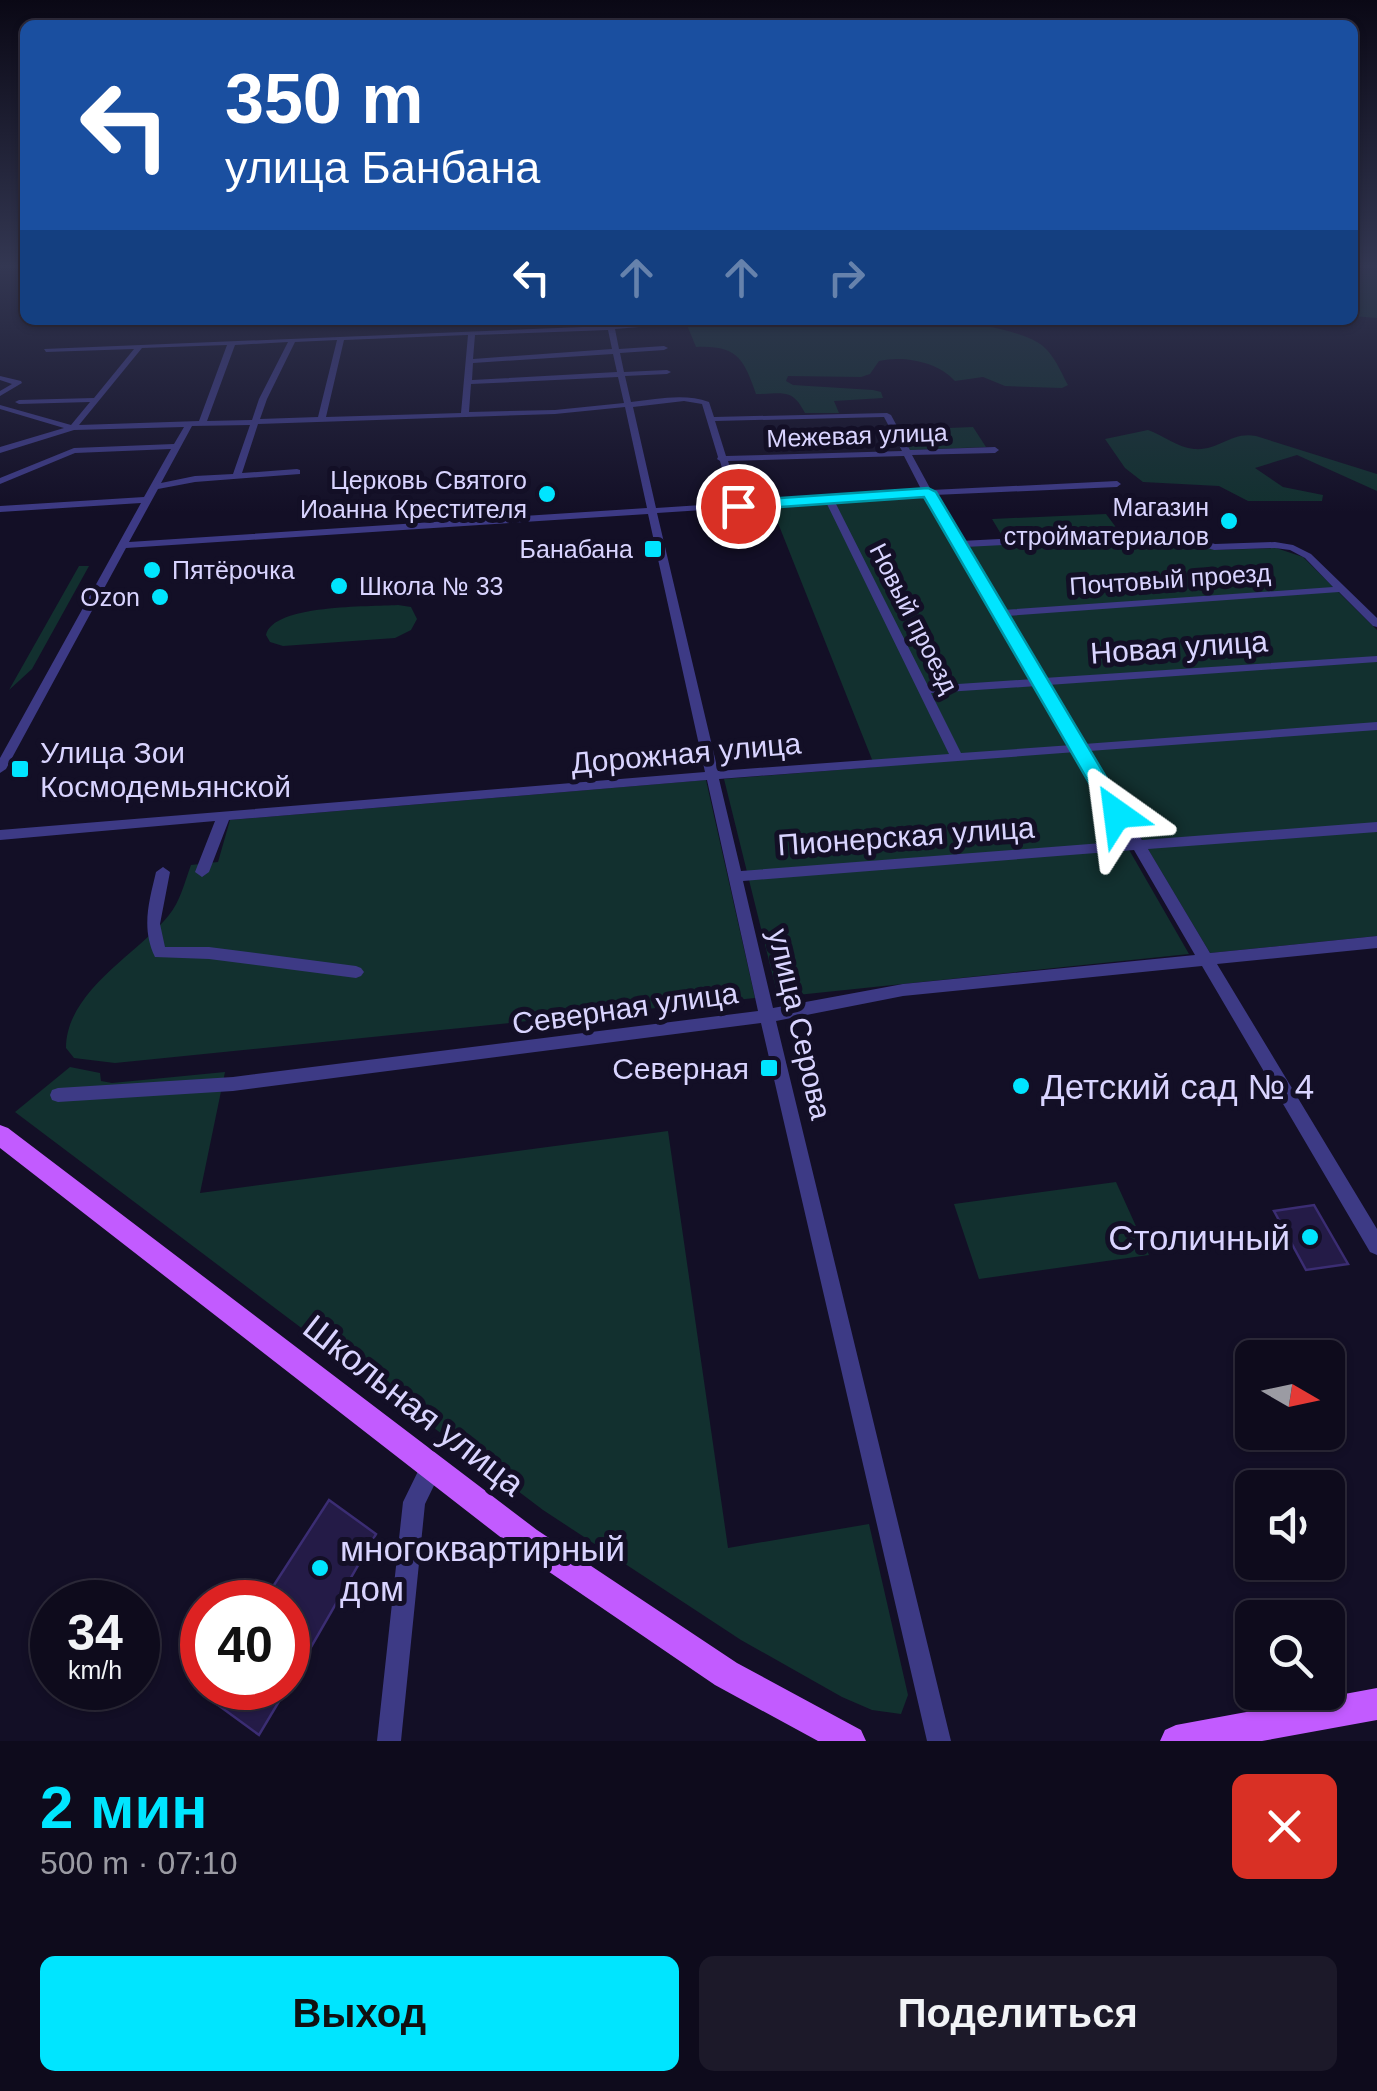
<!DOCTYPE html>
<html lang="ru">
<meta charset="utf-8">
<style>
body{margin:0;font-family:Arial,sans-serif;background:#1c1929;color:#f1f3f6;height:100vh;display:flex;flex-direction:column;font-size:38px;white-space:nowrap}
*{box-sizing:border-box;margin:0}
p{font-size:32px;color:#9b9ba3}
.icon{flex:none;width:55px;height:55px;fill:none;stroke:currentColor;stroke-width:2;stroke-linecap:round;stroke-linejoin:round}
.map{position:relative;height:1741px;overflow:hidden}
.side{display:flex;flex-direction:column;background:#0e0b1c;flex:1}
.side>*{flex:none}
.guide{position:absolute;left:20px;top:20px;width:1338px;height:305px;border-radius:15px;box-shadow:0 2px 8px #0004,0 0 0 2px #2e2b3b;background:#1a4fa0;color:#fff;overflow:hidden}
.needle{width:65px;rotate:99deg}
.tools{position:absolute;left:1235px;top:1340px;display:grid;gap:20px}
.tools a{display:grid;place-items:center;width:110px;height:110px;border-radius:15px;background:#0e0b1c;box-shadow:0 2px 8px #0004,0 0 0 2px #2e2b3b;font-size:50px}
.speed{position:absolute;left:30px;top:1580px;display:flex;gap:20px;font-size:50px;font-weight:700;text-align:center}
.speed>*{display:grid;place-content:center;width:130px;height:130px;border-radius:50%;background:#0e0b1c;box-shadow:0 2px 8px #0004,0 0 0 2px #2e2b3b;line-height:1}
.speed small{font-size:25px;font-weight:400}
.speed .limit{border:15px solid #d22;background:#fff;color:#111}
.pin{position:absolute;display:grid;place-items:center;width:85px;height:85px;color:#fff;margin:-42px;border:5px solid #fff;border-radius:50%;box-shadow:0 2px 10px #0007}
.me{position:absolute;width:110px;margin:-55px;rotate:329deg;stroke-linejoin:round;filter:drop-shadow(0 0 8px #0008)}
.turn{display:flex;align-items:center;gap:35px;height:210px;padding:0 40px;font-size:45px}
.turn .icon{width:130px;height:130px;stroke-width:2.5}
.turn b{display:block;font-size:70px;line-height:85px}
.lanes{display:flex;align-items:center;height:95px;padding:0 40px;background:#0003;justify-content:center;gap:50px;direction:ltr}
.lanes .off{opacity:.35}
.round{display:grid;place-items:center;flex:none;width:105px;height:105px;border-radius:15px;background:#1c1929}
.headline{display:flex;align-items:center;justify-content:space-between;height:170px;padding:0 40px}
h1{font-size:60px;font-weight:700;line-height:75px;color:#00e5ff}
.action{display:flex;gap:20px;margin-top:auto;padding:20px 40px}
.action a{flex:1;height:115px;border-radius:15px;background:#00e5ff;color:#111;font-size:40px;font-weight:700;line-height:115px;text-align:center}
.action a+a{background:#1c1929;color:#f1f3f6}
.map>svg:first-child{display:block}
.green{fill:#12302f}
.building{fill:#241b47;stroke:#3b2d73;stroke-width:2.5}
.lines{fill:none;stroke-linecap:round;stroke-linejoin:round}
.minor{fill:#3d3a85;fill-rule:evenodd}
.major{fill:#c25bff;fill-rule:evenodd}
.route{fill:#00e5ff;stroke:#0095a6;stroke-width:2.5}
.poi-dot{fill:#00e5ff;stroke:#130f26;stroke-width:4}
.labels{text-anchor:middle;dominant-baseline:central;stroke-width:10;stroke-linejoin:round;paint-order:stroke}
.far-street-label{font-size:25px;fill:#d9d4ff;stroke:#130f26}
.far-poi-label{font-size:25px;fill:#d9d4ff;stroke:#130f26;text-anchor:end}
.street-label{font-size:30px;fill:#d9d4ff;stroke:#130f26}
.poi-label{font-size:30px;fill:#d9d4ff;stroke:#130f26;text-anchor:start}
.near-poi-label{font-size:35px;fill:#d9d4ff;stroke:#130f26;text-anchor:start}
.near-street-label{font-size:35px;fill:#d9d4ff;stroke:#130f26}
</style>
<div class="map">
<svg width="1377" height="1741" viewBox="0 0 1377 1741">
<rect width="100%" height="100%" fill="#130f26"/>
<path class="green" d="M1353,268L1377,272V318L1353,316Z
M685,320C769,320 969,305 1037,342C1052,350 1060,370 1068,385L1062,388L1005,386L983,377L955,381C939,362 903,355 879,361L870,374L861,377L788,376L786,381L793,385L873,390L881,392L883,398L834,401L839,413H805C792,387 782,394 756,394C744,359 737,345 696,347Z
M973,427L986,447L910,450L900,430Z
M1148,430C1163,435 1178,448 1194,449C1219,451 1231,431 1256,436L1377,474V491L1297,455L1255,468L1283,487L1323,495L1322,501H1248L1219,486L1143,482L1125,468L1105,439Z
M926,497L1189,954L778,997L724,779L875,767L772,508Z
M1106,514L1121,534L1004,539L992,519Z
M1167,536L1215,550L1276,548L1303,557L1377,630V936L1210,953L966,545Z
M79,566H89L32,669L9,690Z
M398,605L411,607L417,619L411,630L395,638L283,646L270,642L266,635C273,604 369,607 398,605Z
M706,780L755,998L115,1063L74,1058L66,1048C66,991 138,954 169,915C180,902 185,881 191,865L218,862L230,820Z
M70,1067L100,1073L101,1081L112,1083L225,1072L200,1193L668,1131L728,1548L869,1524L908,1695L901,1714L872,1710L842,1697L741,1640L543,1510L15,1112Z
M1116,1182L1149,1255L979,1279L954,1204Z"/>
<path class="building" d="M1314,1205L1348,1264L1306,1270L1274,1211Z
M329,1500L376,1534L288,1687V1602H263Z
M208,1688H287L259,1735L203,1694Z"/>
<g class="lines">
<path class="minor" d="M606,320H612L614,325L648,324L651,326L615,329L619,349L664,346L668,348L664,350L620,353L624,372L667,370L671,372L667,374L625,376L631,402C657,399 685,393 709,402L714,417L887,413L891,415L910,450L995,447L999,450L995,453L912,455L931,490L1117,481L1121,484L1117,487L934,495L961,541L1169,530L1215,544L1275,542L1293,545L1311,554L1377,618V627L1373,626L1339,592L1007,616L1044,678L1377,656V662L1048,685L1084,744L1377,722V730L1089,751L1142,840L1377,822V832L1148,849L1210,953L1377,936V948L1217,964L1377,1229V1255L1370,1252L1202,966L903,996L776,1021L951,1741H927L761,1023L233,1091L58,1102L52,1100L50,1095L52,1090L58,1088L233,1077L758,1011L707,780L229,820L209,872L202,877L195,872L215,821L0,840V830L705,772L648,514L126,548L6,769L0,773V758L141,503L0,512V506L144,497L171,449L75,453L0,484V478L74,448L174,444L184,427L74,430L0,453V447L64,428L0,409V405L71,425L90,402L19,404L15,402L19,400L94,398L134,349L46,352L44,349L607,326ZM608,330L612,349L473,359L475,335ZM468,335L461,413L326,417L344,340ZM337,340L318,417L260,419L267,399L295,342ZM288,342L259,399L252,420L207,421L235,345ZM227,345L199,421L79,425L142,348ZM613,354L617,372L472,380L473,363ZM618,377L624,403L555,410L469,412L471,384ZM684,401L702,404L718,457L717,459L720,461L732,503L656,508L633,407ZM625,407L647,508L129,542L158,489L195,482L300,474V470L297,469L242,473L258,424L555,414ZM884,417L902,451L726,456L715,421ZM250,425L233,474L195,476L161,483L192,426ZM904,456L922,491L741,502L728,461ZM925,496L1033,679L928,686L835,502ZM826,502L949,754L718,771L657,513ZM1168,536L1214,550L1275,548L1290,550L1305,558L1333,587L1003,610L965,547ZM1037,686L1072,745L961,753L931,693ZM1076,752L1128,841L741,871L719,779ZM1134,850L1195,955L903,984L773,1008L743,881Z
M0,376L21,381L22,383L0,396V391L12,384L0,380Z
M163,867L170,872L160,924L165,947H209L356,966L361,968L364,972L361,976L356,978L209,959L155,957C141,928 149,902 156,872Z
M432,1456L440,1459L443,1467L425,1504L401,1741H377L403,1502L424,1459Z"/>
<path class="major" d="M0,1125L8,1128L537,1530L737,1663L861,1730L866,1741H818L715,1685L517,1550L0,1148Z
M1377,1688V1720L1262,1741H1160L1165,1730L1176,1725Z"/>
</g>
<linearGradient id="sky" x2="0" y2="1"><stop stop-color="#0a0815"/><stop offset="0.52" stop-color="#333752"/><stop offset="1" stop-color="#333752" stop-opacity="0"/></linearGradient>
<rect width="1377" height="512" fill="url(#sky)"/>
<path class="route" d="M928,488L936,492L1128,814L1125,819H1110L924,497L738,510L730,506L738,501Z"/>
<g class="poi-dot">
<circle cx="547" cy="494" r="10"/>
<circle cx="1229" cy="521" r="10"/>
<rect x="643" y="539" width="20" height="20" rx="5"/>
<circle cx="152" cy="570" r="10"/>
<circle cx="339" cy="586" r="10"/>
<circle cx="160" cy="597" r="10"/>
<rect x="10" y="759" width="20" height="20" rx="5"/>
<rect x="759" y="1058" width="20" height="20" rx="5"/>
<circle cx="1021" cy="1086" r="10"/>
<circle cx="1310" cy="1237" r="10"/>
<circle cx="320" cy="1568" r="10"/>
</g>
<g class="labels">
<g class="far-street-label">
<text transform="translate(857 435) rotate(-2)">Межевая улица</text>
<text transform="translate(1170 579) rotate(-4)">Почтовый проезд</text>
<text transform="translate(914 618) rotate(63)">Новый проезд</text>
</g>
<g class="far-poi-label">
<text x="527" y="480">Церковь Святого<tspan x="527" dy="29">Иоанна Крестителя</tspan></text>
<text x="1209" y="507">Магазин<tspan x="1209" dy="29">стройматериалов</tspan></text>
<text x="633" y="549">Банабана</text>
<text x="172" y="570" text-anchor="start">Пятёрочка</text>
<text x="359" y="586" text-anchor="start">Школа № 33</text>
<text x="140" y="597">Ozon</text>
</g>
<g class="street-label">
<text transform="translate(1179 647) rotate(-4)">Новая улица</text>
<text transform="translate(686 753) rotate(-5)">Дорожная улица</text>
<text transform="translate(906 836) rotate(-4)">Пионерская улица</text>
<text transform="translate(625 1008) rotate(-8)">Северная улица</text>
<text transform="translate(800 1024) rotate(77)">улица Серова</text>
</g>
<g class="poi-label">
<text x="40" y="752">Улица Зои<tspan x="40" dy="34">Космодемьянской</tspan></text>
<text x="749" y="1068" text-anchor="end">Северная</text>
</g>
<g class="near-poi-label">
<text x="1041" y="1086">Детский сад № 4</text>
<text x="1290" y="1237" text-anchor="end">Столичный</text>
<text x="340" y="1548">многоквартирный<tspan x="340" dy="40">дом</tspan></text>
</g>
<g class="near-street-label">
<text transform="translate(414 1405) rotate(38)">Школьная улица</text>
</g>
</g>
</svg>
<div class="tools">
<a><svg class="needle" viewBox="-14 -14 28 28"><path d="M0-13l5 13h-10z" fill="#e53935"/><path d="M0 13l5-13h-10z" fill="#9b9ba3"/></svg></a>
<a><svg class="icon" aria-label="sound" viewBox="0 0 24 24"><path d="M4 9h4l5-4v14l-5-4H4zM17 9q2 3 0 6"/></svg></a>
<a><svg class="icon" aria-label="search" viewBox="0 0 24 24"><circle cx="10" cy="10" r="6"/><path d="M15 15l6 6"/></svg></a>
</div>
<div class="speed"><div>34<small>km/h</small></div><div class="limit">40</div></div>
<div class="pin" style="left:738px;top:506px;background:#d93025"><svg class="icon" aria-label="arrive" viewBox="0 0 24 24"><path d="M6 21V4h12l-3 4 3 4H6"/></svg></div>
<svg class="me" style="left:1117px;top:814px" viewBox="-20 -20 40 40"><path d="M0-17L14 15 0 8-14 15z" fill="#00e5ff" stroke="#fff" stroke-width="4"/></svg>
<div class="guide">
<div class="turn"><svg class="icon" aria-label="left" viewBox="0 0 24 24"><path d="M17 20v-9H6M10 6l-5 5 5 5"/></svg><div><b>350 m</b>улица Банбана</div></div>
<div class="lanes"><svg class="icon" aria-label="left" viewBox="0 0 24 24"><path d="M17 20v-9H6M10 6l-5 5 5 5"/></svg><svg class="icon off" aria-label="ahead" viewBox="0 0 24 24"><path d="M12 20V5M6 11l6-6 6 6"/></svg><svg class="icon off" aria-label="ahead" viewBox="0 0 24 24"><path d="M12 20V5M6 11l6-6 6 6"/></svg><svg class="icon off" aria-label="right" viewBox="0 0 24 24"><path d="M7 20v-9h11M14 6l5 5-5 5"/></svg></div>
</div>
</div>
<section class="side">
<div class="headline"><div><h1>2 мин</h1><p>500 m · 07:10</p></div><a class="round" style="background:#d93025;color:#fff"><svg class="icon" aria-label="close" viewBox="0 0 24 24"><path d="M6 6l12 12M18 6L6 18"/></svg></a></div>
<div class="action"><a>Выход</a><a>Поделиться</a></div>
</section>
